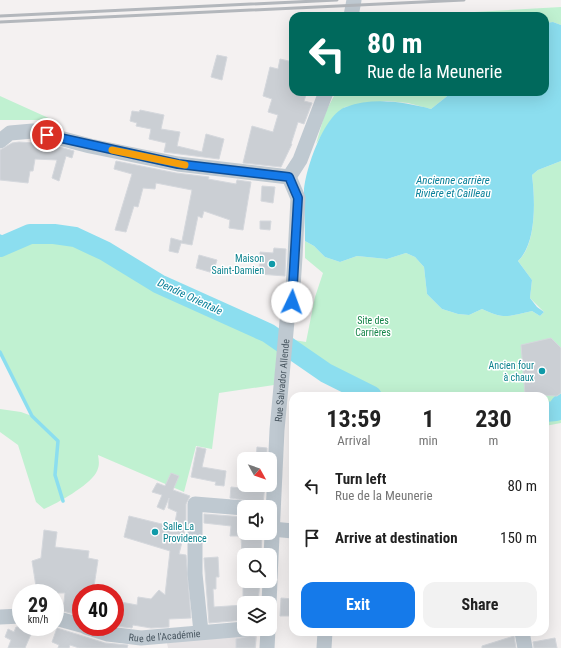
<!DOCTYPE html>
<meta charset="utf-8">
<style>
body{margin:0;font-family:"Roboto Condensed",sans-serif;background:#f2f2f2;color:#222;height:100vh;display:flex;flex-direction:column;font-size:15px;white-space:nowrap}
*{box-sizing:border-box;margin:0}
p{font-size:13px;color:#767676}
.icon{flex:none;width:22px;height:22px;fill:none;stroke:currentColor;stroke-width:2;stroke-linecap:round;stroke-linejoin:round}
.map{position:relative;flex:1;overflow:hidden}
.panel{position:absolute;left:289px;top:392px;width:260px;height:244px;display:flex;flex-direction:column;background:#fff;border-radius:12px;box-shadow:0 4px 16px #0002}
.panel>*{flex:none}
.top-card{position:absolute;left:289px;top:12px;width:260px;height:84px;border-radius:12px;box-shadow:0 4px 16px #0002;background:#00695c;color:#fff;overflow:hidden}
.needle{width:26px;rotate:130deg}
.tools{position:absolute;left:237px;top:452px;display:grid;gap:8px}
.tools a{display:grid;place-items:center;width:40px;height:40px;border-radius:8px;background:#fff;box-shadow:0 4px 16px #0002;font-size:20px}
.speed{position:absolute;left:12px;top:584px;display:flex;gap:8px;font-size:20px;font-weight:700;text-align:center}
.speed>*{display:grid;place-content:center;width:52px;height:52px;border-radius:50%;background:#fff;box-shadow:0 4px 16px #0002;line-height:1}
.speed small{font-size:10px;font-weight:400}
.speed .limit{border:6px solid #d22;background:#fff;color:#111}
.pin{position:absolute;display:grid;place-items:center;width:34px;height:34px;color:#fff;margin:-17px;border:2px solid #fff;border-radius:50%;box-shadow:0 1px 4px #0007}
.me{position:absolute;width:44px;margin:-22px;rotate:3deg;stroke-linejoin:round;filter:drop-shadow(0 0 3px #0008)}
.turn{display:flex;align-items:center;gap:14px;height:84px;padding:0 12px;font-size:18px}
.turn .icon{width:52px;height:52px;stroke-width:2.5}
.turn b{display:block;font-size:28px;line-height:34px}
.eta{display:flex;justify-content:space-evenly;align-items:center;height:68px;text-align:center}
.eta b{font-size:24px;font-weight:700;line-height:28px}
.primary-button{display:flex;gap:8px;margin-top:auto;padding:8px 12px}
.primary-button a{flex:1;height:46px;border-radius:12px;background:#157aea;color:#fff;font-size:16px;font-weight:700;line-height:46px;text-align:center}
.primary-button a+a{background:#f2f2f2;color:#222}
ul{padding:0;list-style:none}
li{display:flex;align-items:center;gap:12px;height:52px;padding:0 12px}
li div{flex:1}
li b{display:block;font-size:15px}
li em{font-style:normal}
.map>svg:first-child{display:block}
.education{fill:#e5e2e4}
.green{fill:#c0f1d1}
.water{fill:#8cdeef}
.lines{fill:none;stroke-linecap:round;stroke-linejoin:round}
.stream{stroke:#8cdeef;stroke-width:3.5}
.river{stroke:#8cdeef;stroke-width:20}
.building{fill:#cbcfd4;stroke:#d5d8dd}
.minor{stroke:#bfc9d1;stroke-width:15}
.rail{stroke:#b3b7bc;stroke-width:3}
.route-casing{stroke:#0e4f98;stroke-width:10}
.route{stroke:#157aea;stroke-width:7}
.slow{stroke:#f59e0b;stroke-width:7}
.culture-dot{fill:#0f9aa8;stroke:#fff;stroke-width:1.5}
.labels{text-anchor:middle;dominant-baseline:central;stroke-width:3;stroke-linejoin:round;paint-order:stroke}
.culture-label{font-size:10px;fill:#0d838f;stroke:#fff;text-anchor:end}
.park-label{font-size:10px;fill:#158549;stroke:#fff}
.street-label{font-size:10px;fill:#485660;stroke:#fff}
.water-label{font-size:11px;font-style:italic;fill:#0a819a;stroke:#fff}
</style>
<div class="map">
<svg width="561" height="648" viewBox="0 0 561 648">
<rect width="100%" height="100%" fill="#f4f1f1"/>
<path class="education" d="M235,635H257L256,648H168L167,643Z"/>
<path class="green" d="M561,7V25L553,22L545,23V16H439V14Z
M336,92H451L446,97L431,109L408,103L387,101L345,107L331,120L316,144L325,113Z
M0,96L53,120H0Z
M561,161V423L545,426V396H372L326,373L295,350L294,340L306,342L315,297L323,273L305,258V241L314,246L325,257L340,262L357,256L387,259L406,253L415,257L424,267L427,294L442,309L458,314L469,315L482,309C505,320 509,316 532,311L540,316L544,312L530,298L532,280L518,261C537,244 535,199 532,175L538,170Z
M30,234H54L75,237L105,251L159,284L278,343L274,385L219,393L212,449L196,446L184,492L98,455C99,461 100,466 96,473C88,486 58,503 44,509L36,502L18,445L0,432V409L21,412L32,416L0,352V247Z"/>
<path class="water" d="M553,22L561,25V161L538,170L532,175C535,199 537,243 518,261L532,280L530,298L537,307L544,312L540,316L532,311C509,316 505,320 482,309L469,315L458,314L442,309L427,294L424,267L415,257L406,253L387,259L357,256L340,262L325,257L314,246L305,241C305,225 304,208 304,192C305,170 324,114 346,107C373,97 404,102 431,109L446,97L451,92H545V23Z"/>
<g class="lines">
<path class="stream" d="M0,236L10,242
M0,352L32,416L58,441L55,475L63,501"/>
<path class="river" d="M0,247L30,234H54L75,237L105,251L159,284L268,333L326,373L372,396
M545,412L556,411L561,404"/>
</g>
<path class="building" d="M217,55L227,57L222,80L211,77Z
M280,59L293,62V92H307L304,101L312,103L304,124L298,122L291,144H292L281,167L243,163L252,126L273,132L278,115L268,112L272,99L263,96L270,67L278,69Z
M140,110L164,115L161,129L180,132L177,146L202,152L206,134L224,139L219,159L164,152L166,143L149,139L151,129L136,126L137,123L130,121L132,111L139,112Z
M19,142L49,144L74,151L72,158L66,156L59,181L52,178L57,160L35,159L33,171H30L28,183L0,180V150L12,143Z
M116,161L176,173L209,177L208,179L236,184L237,180L251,182L243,230L229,228L230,220L204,211L202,218L198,216L192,245L181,243L178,253L169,251L171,238L182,241L192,190L156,183L155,189L143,188L138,207L134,206L126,232L115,230L132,174L114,169Z
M262,186L275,187L273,203L261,201Z
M260,221H271L270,230L260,229Z
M274,248L286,249L285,276L259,274L260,252L273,253Z
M199,255L217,260L213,273L196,268Z
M551,338L561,348V393L557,396L525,394L521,345Z
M197,447L206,449L202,467L226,471L224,486L215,485L216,482L191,477Z
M257,447L267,448V459H256Z
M171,473L179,476L173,490L190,496L186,504V526L179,554L186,555L191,618L169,619V627L151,628L133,625L132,628L115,626V601L137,605L138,597L151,599L159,590L165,595L170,551L124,537L129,516L174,527L177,512L168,508L169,498L164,510L157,507L162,495L152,492L157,483L165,486Z
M241,485H265L263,503L230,498L231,487L241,488Z
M204,514L244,517V533H262L261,555H242L241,536H230L231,526L204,523Z
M44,530L57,532L55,547L89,551L88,558L98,560L93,593H81V616L63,611L65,593H37L32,561L41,558Z
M218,557L219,577H216V589H213L214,607L244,605V620L209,623L204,558Z
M243,581H260L258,603H243Z
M281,598L293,599V616H280Z
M16,627H34L25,648H8L11,640L5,637L8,629L14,632Z
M57,628L105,643L128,645L127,648H79L70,645L69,648H58L59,645L52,642Z
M250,636L256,637L255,648H236V639Z
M514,636L516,648H482V646Z
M555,638L557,648H534L533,642Z"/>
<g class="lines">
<g class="minor">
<path d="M351,16L354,0"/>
<path d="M0,141L10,133L33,131L90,146L178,164L289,177"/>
<path d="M289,177L300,160L326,92"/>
<path d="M272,529L293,531"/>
<path id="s1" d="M270,578L277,430L287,321L292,302L295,257L298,198L289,177"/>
<path d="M269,603L270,581"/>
<path d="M0,617L21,616"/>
<path d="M55,618L81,625"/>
<path id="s2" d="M86,627L108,634L141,638L245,629"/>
<path d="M201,632L195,574V504L244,508"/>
<path d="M522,632L525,648"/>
<path d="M267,648L268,629"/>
<path d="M324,648L325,632"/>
</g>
<path class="rail" d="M0,16L337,0
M0,22L464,0"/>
</g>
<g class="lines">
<defs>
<path id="route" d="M47,135L178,164L289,177L298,198L292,302"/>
</defs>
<use href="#route" class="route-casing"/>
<use href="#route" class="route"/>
<path class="slow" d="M112,150L185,165"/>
</g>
<g class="culture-dot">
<circle cx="272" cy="264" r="4"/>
<circle cx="542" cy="371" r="4"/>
<circle cx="155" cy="532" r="4"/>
</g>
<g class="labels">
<g class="culture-label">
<text x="264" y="258">Maison<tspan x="264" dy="12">Saint-Damien</tspan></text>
<text x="534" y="365">Ancien four<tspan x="534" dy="12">à chaux</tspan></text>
<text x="163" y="526" text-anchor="start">Salle La<tspan x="163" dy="12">Providence</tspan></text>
</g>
<g class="park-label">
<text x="373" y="320">Site des<tspan x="373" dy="12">Carrières</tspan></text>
</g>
<g class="street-label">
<text stroke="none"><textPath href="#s1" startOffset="198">Rue Salvador Allende</textPath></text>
<text stroke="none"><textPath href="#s2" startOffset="80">Rue de l'Académie</textPath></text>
</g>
<g class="water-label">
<text x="453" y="180">Ancienne carrière<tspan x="453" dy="13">Rivière et Cailleau</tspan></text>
<text transform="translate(190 297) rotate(25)">Dendre Orientale</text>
</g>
</g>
</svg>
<div class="tools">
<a><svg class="needle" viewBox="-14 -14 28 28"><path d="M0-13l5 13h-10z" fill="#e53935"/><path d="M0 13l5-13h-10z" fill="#767676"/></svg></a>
<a><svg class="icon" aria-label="sound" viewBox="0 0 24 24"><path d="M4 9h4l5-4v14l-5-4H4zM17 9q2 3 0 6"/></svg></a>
<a><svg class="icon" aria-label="search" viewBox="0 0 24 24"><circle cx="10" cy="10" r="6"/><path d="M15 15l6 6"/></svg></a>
<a><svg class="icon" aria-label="layers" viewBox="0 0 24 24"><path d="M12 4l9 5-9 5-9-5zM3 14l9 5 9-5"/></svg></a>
</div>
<div class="speed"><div>29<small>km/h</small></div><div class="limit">40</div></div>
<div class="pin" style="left:47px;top:135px;background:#d93025"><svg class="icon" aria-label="arrive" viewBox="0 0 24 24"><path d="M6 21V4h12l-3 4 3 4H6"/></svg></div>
<svg class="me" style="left:292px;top:302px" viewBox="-20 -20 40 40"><circle r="19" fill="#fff"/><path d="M0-13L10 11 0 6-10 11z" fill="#157aea"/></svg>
<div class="top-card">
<div class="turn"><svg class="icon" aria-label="left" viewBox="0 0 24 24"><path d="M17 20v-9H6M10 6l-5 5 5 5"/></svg><div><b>80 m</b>Rue de la Meunerie</div></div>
</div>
<section class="panel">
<div class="eta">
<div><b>13:59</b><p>Arrival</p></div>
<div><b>1</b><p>min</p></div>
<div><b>230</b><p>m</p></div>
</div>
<ul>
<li><svg class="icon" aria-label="left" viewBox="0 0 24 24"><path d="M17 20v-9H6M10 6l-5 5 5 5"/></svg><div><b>Turn left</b><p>Rue de la Meunerie</p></div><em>80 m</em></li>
<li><svg class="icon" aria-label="arrive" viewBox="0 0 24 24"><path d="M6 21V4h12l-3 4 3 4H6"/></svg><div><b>Arrive at destination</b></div><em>150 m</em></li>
</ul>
<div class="primary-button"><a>Exit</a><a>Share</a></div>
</section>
</div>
